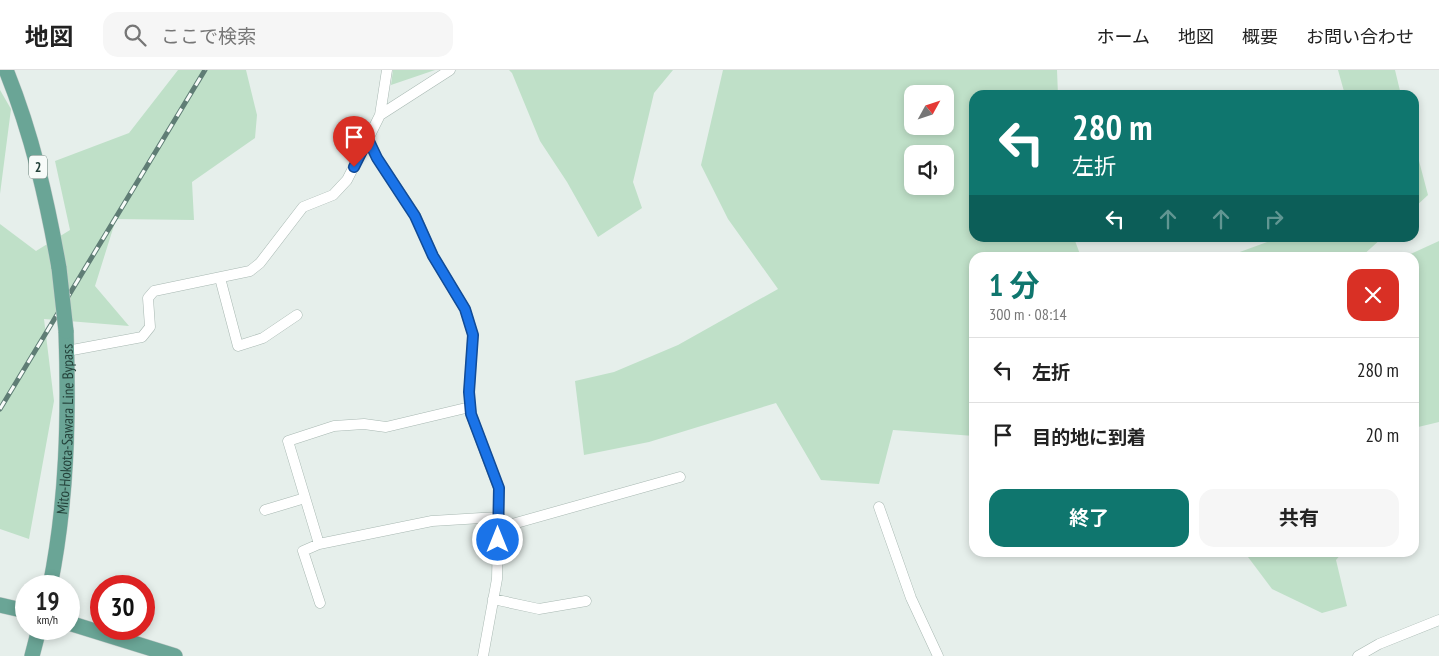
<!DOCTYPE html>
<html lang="ja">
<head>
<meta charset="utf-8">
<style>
	:root { --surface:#fff; --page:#f6f6f6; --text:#222; --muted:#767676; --line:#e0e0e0; --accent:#0f766e }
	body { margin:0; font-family:"PT Sans Narrow","Noto Sans JP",sans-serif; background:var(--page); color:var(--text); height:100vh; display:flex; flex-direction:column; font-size:19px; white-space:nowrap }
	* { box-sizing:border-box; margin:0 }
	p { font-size:16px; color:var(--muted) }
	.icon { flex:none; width:28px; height:28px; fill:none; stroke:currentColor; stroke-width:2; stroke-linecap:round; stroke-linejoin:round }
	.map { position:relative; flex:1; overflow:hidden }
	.details { position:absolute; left:969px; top:182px; width:450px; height:305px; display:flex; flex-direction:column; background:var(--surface); border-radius:15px; box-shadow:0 2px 8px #0003 }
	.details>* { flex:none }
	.hud { position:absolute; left:969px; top:20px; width:450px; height:152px; border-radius:15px; box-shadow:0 2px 8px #0003; background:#0f766e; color:#fff; overflow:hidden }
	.needle { width:32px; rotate:50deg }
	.buttons { position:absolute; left:904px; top:15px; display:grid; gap:10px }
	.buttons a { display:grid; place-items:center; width:50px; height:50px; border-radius:10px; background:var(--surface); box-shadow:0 2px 8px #0003; font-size:25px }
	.speed { position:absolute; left:15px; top:505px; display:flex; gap:10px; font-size:25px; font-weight:700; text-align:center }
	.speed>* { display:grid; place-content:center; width:65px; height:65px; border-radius:50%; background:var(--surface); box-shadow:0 2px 8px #0003; line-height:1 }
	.speed small { font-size:12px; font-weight:400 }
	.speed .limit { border:8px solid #d22; background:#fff; color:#111 }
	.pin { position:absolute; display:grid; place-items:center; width:42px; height:42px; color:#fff; margin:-51px -21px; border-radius:50% 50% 50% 0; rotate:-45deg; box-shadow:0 0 5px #0007 }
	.pin .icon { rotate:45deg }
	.me { position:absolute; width:55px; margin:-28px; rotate:0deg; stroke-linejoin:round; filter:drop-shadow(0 0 4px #0008) }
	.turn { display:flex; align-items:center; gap:18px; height:105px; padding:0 20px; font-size:22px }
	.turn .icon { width:65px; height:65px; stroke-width:2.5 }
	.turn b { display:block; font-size:35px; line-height:42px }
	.lanes { display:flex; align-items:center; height:48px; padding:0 20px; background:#0003; justify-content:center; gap:25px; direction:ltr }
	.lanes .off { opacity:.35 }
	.round { display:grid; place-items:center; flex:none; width:52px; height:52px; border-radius:15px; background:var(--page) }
	.summary { display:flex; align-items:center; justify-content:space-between; height:85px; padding:0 20px }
	h1 { font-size:30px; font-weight:700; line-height:38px; color:var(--accent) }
	.button { display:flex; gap:10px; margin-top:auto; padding:10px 20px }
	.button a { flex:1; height:58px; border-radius:15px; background:var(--accent); color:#fff; font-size:20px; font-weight:700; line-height:58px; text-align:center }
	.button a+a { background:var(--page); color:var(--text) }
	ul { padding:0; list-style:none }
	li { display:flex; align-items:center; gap:15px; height:65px; padding:0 20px; border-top:1px solid var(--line) }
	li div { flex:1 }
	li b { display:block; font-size:19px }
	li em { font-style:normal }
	header { display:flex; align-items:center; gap:30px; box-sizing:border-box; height:70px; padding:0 25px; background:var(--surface); border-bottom:1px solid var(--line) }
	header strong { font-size:24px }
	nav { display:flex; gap:28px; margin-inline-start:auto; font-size:18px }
	.search { width:350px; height:45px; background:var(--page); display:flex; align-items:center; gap:12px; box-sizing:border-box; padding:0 18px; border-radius:15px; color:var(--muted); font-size:19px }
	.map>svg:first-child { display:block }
	.green { fill:#bfe0c8; fill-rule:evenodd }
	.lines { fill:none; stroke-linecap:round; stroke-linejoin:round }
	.minor-casing { stroke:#a8b8b2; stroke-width:11 }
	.primary-casing { stroke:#c2cac8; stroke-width:16 }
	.minor { stroke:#fff; stroke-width:10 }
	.primary { stroke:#6aa596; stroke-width:15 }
	.rail-casing { stroke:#5f7d75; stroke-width:5 }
	.rail { stroke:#f7fbf9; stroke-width:3; stroke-dasharray:9; stroke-linecap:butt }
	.primary-bridge-casing { stroke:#c2cac8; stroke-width:16; stroke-linecap:butt }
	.primary-bridge { stroke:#6aa596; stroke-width:15 }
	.route-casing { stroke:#114b97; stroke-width:12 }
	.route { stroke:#1a73e8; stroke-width:9 }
	.labels { text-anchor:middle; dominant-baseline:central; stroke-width:4; stroke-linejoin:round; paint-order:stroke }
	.shield { fill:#f7fbf9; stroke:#637a73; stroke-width:1 }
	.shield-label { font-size:14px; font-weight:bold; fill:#24423a }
	.street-label { font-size:15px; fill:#24423a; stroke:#f7fbf9 }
</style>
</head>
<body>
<header>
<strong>地図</strong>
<div class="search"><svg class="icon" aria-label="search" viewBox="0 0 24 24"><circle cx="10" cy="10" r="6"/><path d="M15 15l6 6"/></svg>ここで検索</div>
<nav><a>ホーム</a><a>地図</a><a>概要</a><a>お問い合わせ</a></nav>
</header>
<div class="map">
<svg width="1439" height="586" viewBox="0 0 1439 586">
	<rect width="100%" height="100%" fill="#e6efeb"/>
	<!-- green -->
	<path class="green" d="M178 0H246L257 45 255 68 192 112 194 150 116 149 95 216 129 256 44 249 54 331 29 469 0 459V154L36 181 70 160 55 91 129 63Z
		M393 0H435L391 15Z
		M509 0H673L654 23 633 112 642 138 598 167 567 112 540 71 512 3Z
		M723 0H1057L1058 25H974V168H1074L1081 187 974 188V366L893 360 879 414 821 410 776 333 649 372 584 385 575 311 614 302 678 275 778 219 728 149 701 95ZM912 24H945V56H912ZM912 84H945V116H912Z
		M1338 0H1395L1401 25H1345Z
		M0 20 11 39 0 124Z
		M1414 72 1428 125 1414 138Z
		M1278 168H1382L1361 187H1226Z
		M1439 171V352L1414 358V188L1404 187Z
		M1245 483H1342L1336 490 1347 536 1322 543 1272 519Z"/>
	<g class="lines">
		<!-- minor casing -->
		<g class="minor-casing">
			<path id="minor" d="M450 0 380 45 368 69 377 88 415 145 433 186 465 239 473 265 469 322 471 344 499 419 497 509 483 586
				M380 45 387 0
				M220 208 238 276 263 268 297 245
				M67 281 142 267 150 257 148 228 154 221 250 201 260 193 303 137 333 125 347 110 368 69
				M470 337 386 357 364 354 334 356 288 371 319 474 432 451 498 447
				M879 437 911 528 938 586
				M265 440 305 428
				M498 458 680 407
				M319 474 303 481 320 533
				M493 529 539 539 586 531
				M1358 586 1379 574 1439 550"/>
		</g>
		<!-- primary casing -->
		<g class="primary-casing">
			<g id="primary">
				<path d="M6 0C32 64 47 130 59 198"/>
				<path id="s1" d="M50 516C67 432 69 347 66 261"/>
				<path d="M0 535 26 541"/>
				<path d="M69 553 175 586"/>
				<path d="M32 586 39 559"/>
			</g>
		</g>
		<!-- minor -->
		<use href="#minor" class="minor"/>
		<!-- primary -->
		<use href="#primary" class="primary"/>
		<!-- rail casing -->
		<g class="rail-casing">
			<path id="rail" d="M0 339 205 0"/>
		</g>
		<!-- rail -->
		<use href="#rail" class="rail"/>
		<!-- primary-bridge casing -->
		<g class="primary-bridge-casing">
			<path id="primary-bridge" d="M59 198 66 261"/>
		</g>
		<!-- primary-bridge -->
		<use href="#primary-bridge" class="primary-bridge"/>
	</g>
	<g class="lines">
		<!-- route casing -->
		<g class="route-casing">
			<path id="route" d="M354 97 368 69 377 88 415 146 433 186 465 239 473 265 469 322 471 344 499 418 498 470"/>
		</g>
		<!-- route -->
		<use href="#route" class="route"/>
	</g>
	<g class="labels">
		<!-- shield labels -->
		<rect class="shield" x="29" y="85.5" width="18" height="23" rx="4"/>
		<g class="shield-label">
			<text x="38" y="97">2</text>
		</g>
		<!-- street labels -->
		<g class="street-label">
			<text stroke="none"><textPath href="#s1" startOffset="158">Mito-Hokota-Sawara Line Bypass</textPath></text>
		</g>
	</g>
</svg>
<div class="buttons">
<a><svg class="needle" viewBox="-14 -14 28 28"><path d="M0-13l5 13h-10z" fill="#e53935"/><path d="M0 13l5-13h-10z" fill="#767676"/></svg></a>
<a><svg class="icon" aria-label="sound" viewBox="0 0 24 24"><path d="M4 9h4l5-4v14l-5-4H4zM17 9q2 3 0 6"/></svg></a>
</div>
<div class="speed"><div>19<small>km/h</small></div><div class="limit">30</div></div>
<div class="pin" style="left:354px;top:97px;background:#d93025"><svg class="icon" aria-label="arrive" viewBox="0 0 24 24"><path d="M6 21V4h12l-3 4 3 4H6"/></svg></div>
<svg class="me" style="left:498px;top:470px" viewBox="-20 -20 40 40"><circle r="17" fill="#1a73e8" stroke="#fff" stroke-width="3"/><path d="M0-11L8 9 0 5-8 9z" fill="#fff"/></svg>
<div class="hud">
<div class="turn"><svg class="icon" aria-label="left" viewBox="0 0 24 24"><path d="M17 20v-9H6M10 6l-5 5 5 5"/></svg><div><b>280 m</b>左折</div></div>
<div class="lanes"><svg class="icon" aria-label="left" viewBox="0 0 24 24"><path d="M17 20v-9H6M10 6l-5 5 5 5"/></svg><svg class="icon off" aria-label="ahead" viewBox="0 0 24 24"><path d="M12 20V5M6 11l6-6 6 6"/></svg><svg class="icon off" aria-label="ahead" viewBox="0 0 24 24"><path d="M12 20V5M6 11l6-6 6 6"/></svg><svg class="icon off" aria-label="right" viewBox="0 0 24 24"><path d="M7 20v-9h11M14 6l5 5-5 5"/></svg></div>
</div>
<section class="details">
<div class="summary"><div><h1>1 分</h1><p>300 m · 08:14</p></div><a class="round" style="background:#d93025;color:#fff"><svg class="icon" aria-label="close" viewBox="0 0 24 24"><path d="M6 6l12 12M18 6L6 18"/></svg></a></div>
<ul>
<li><svg class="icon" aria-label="left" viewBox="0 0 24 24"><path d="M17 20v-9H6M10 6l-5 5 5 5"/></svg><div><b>左折</b></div><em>280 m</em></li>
<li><svg class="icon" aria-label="arrive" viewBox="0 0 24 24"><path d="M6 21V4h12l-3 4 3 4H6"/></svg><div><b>目的地に到着</b></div><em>20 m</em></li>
</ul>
<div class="button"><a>終了</a><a>共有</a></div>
</section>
</div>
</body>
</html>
